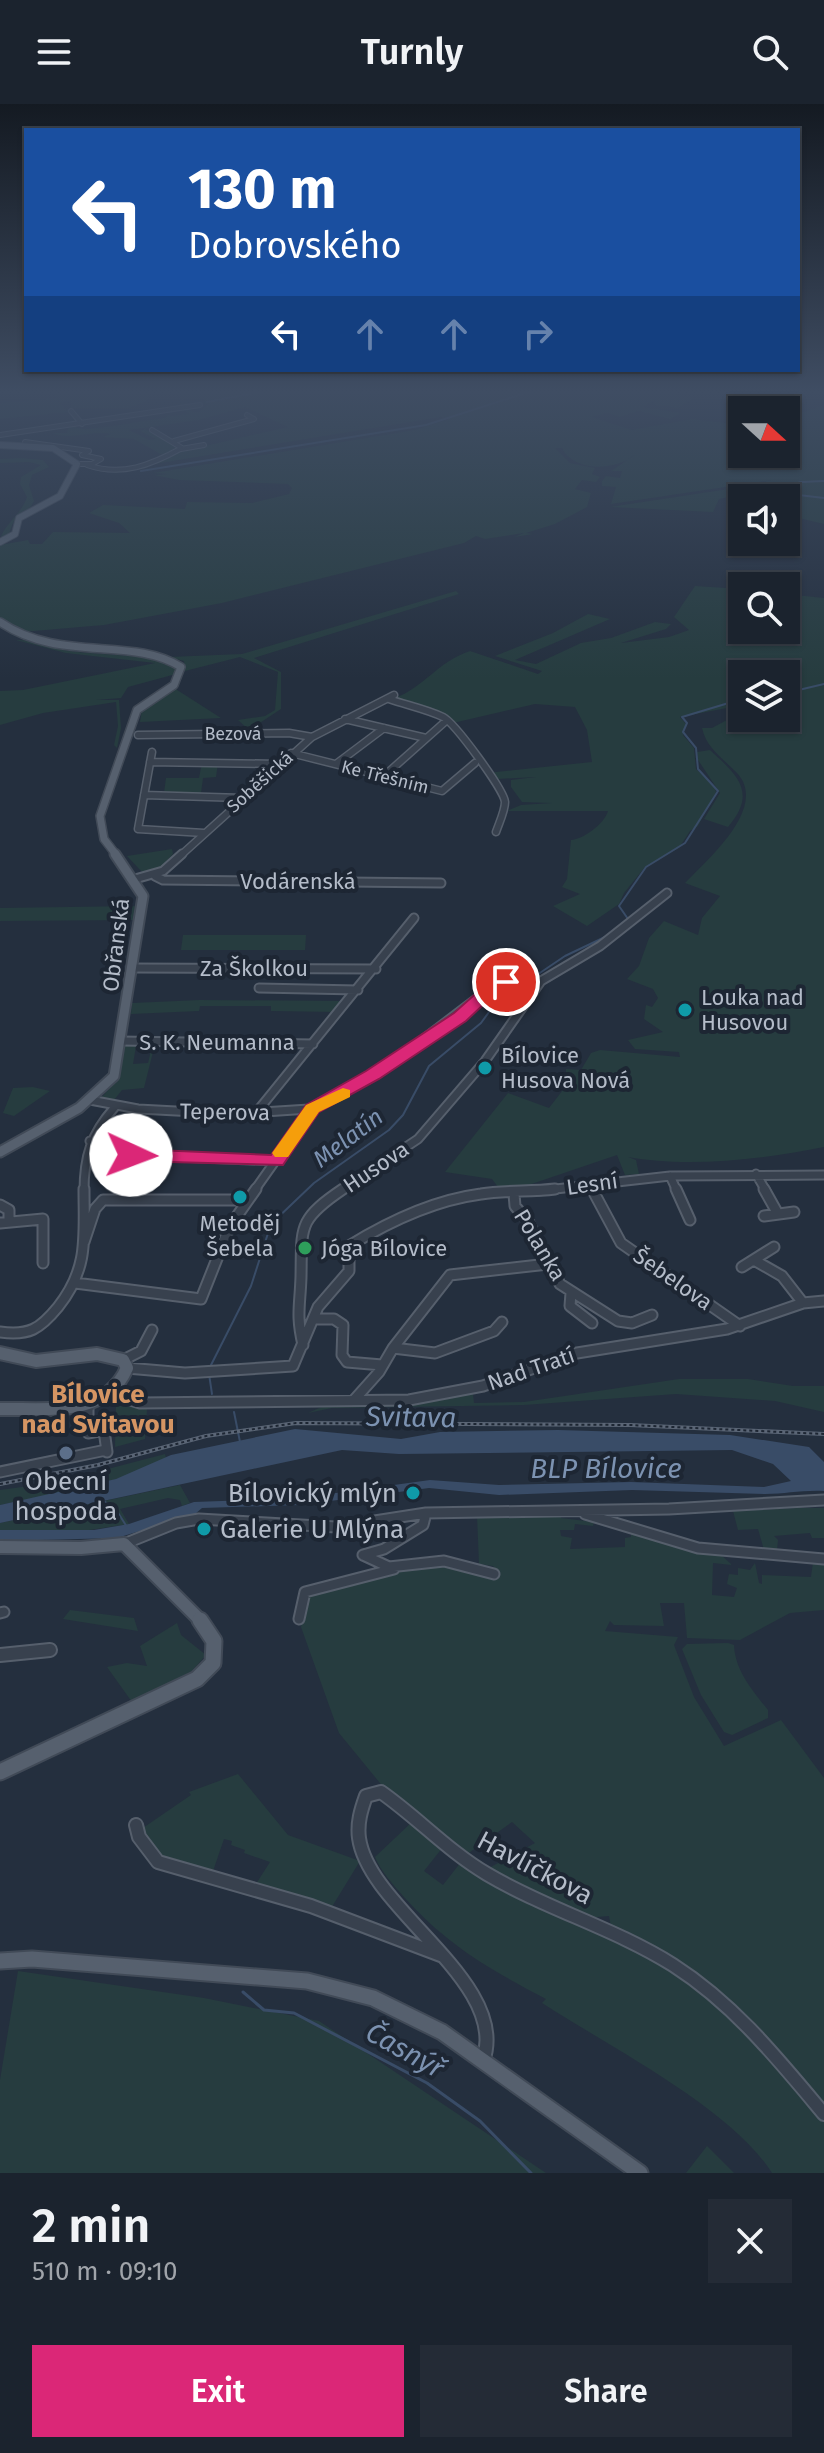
<!DOCTYPE html>
<html lang="en">
<head>
<meta charset="utf-8">
<style>
	:root { --surface:#1b232e; --page:#242b36; --text:#f1f3f6; --muted:#a0a4aa; --line:#39404a; --accent:#db2777 }
	body { margin:0; font-family:"Fira Sans",sans-serif; background:var(--page); color:var(--text); height:100vh; display:flex; flex-direction:column; font-size:30px; white-space:nowrap }
	* { box-sizing:border-box; margin:0 }
	p { font-size:26px; color:var(--muted) }
	.icon { flex:none; width:44px; height:44px; fill:none; stroke:currentColor; stroke-width:2; stroke-linecap:round; stroke-linejoin:round }
	.map { position:relative; height:2069px; overflow:hidden }
	.drawer { display:flex; flex-direction:column; background:var(--surface); flex:1 }
	.drawer>* { flex:none }
	.hud { position:absolute; left:24px; top:24px; width:776px; height:244px; border-radius:0px; box-shadow:0 2px 6px #0004,0 0 0 2px var(--line); background:#1a4fa0; color:#fff; overflow:hidden }
	.needle { width:52px; rotate:111deg }
	.controls { position:absolute; left:728px; top:292px; display:grid; gap:16px }
	.controls a { display:grid; place-items:center; width:72px; height:72px; border-radius:0px; background:var(--surface); box-shadow:0 2px 6px #0004,0 0 0 2px var(--line); font-size:40px }
	.pin { position:absolute; display:grid; place-items:center; width:68px; height:68px; color:#fff; margin:-34px; border:4px solid #fff; border-radius:50%; box-shadow:0 2px 8px #0007 }
	.me { position:absolute; width:88px; margin:-44px; rotate:92deg; stroke-linejoin:round; filter:drop-shadow(0 0 6px #0008) }
	.turn { display:flex; align-items:center; gap:28px; height:168px; padding:0 32px; font-size:36px }
	.turn .icon { width:104px; height:104px; stroke-width:2.5 }
	.turn b { display:block; font-size:56px; line-height:68px }
	.lanes { display:flex; align-items:center; height:76px; padding:0 32px; background:#0003; justify-content:center; gap:40px; direction:ltr }
	.lanes .off { opacity:.35 }
	.round { display:grid; place-items:center; flex:none; width:84px; height:84px; border-radius:0px; background:var(--page) }
	.headline { display:flex; align-items:center; justify-content:space-between; height:136px; padding:0 32px }
	h1 { font-size:48px; font-weight:600; line-height:60px }
	.button { display:flex; gap:16px; margin-top:auto; padding:16px 32px }
	.button a { flex:1; height:92px; border-radius:0px; background:var(--accent); color:#fff; font-size:32px; font-weight:600; line-height:92px; text-align:center }
	.button a+a { background:var(--page); color:var(--text) }
	header { display:flex; justify-content:space-between; align-items:center; height:104px; padding:0 32px; background:var(--surface); font-size:36px; font-weight:600 }
	.map>svg:first-child { display:block }
	.green { fill:#263c3f; fill-rule:evenodd }
	.water { fill:#394c67 }
	.lines { fill:none; stroke-linecap:round; stroke-linejoin:round }
	.stream-far1 { stroke:#394c67; stroke-width:2 }
	.stream { stroke:#394c67; stroke-width:3 }
	.minor-far4-casing { stroke:#565f6c; stroke-width:6 }
	.minor-far3-casing { stroke:#565f6c; stroke-width:9 }
	.minor-far2-casing { stroke:#565f6c; stroke-width:11 }
	.minor-far1-casing { stroke:#565f6c; stroke-width:13 }
	.minor-casing { stroke:#565f6c; stroke-width:16 }
	.major-far4-casing { stroke:#414a57; stroke-width:8 }
	.major-far3-casing { stroke:#414a57; stroke-width:10 }
	.major-far2-casing { stroke:#414a57; stroke-width:13 }
	.major-far1-casing { stroke:#414a57; stroke-width:16 }
	.major-casing { stroke:#414a57; stroke-width:19 }
	.minor-far4 { stroke:#38414e; stroke-width:4 }
	.minor-far3 { stroke:#38414e; stroke-width:6 }
	.minor-far2 { stroke:#38414e; stroke-width:7 }
	.minor-far1 { stroke:#38414e; stroke-width:9 }
	.minor { stroke:#38414e; stroke-width:12 }
	.major-far4 { stroke:#56606e; stroke-width:6 }
	.major-far3 { stroke:#56606e; stroke-width:7 }
	.major-far2 { stroke:#56606e; stroke-width:9 }
	.major-far1 { stroke:#56606e; stroke-width:12 }
	.major { stroke:#56606e; stroke-width:15 }
	.rail-casing { stroke:#5a6575; stroke-width:4 }
	.rail { stroke:#1d2633; stroke-width:2; stroke-dasharray:3; stroke-linecap:butt }
	.route { fill:#db2777; stroke:#8e194d; stroke-width:2 }
	.slow { fill:#f59e0b }
	.culture-dot { fill:#0f9aa8; stroke:#1d2633; stroke-width:3 }
	.leisure-dot { fill:#2e9e5b; stroke:#1d2633; stroke-width:3 }
	.service-dot { fill:#5c6f8a; stroke:#1d2633; stroke-width:3 }
	.labels { text-anchor:middle; dominant-baseline:central; stroke-width:8; stroke-linejoin:round; paint-order:stroke }
	.far-street-label { font-size:18px; fill:#b4bcc9; stroke:#1d2633 }
	.street-label { font-size:22px; fill:#b4bcc9; stroke:#1d2633 }
	.poi-label { font-size:22px; fill:#b4bcc9; stroke:#1d2633; text-anchor:start }
	.water-label { font-size:24px; font-style:italic; fill:#7c92b1; stroke:#1d2633 }
	.quarter-label { font-size:26px; font-weight:bold; fill:#d59563; stroke:#1d2633 }
	.near-poi-label { font-size:26px; fill:#b4bcc9; stroke:#1d2633 }
	.near-street-label { font-size:26px; fill:#b4bcc9; stroke:#1d2633 }
	.near-water-label { font-size:28px; font-style:italic; fill:#7c92b1; stroke:#1d2633 }
</style>
</head>
<body>
<header><svg class="icon" aria-label="menu" viewBox="0 0 24 24"><path d="M4 6h16M4 12h16M4 18h16"/></svg>Turnly<svg class="icon" aria-label="search" viewBox="0 0 24 24"><circle cx="10" cy="10" r="6"/><path d="M15 15l6 6"/></svg></header>
<div class="map">
<svg width="824" height="2069" viewBox="0 0 824 2069">
	<rect width="100%" height="100%" fill="#242f3e"/>
	<!-- green -->
	<path class="green" d="M66 286H688L672 289 695 294 678 304 655 301 654 297 643 303 681 309 670 315 638 307 620 313 607 309 592 313 632 326 692 315 742 321V350H786V314L824 301V420L786 411 801 409 786 406V394H731L750 389 719 395 713 408 610 403 742 383 772 376 611 400 616 383 602 382V377L606 372 620 374 622 367H611L636 350C618 366 575 370 562 344H555L570 359 595 364 592 370 600 373 596 378 582 376 575 385 591 389 587 403 555 420 526 429 533 430 514 433 524 429 485 435 476 432 464 439 222 499 104 521 22 528 0 514V441L28 436 30 440H42L53 428 130 429 119 419 89 409 103 401 185 405 187 398 252 399 289 390 292 384 288 380 179 376 154 371 168 370 153 369 415 326 450 315 441 313 154 360 179 348 288 323 245 303 199 316 129 326 149 336 156 335 140 327 145 325 178 343 162 351 134 335 103 333 111 330C91 326 71 337 53 329H67L69 323C77 322 80 326 88 325 113 323 138 317 165 314L168 311 165 309 171 312 189 310 185 306 192 305 189 307 199 308 209 299 203 300 206 297 198 293 182 296 176 288H152L147 297 129 304H71L70 296 60 299 68 308 0 315V299L58 294 57 291Z
		M21 354 43 356 49 363 32 371 29 381 34 397C30 407 21 408 15 416 8 425 13 432 0 436 3 421 22 410 27 393L20 380 21 373 41 361 29 358 0 359V355Z
		M695 482 742 485V526H786V490L824 494V1043C766 1055 687 1064 628 1053L636 1056 639 1070 625 1071 617 1051 511 1087 498 1083 492 1075 445 1068 508 989 549 1004 566 982V965L581 966 591 949 600 946 680 953 679 948 635 945 628 936 663 928 644 915 646 901 652 903 658 894 653 885 627 875 639 862 649 834 664 817 698 831 702 814 720 792 685 779C709 754 771 701 735 667 721 653 706 643 702 624H712L742 608 732 603 680 613 686 620 683 631 694 644 696 665 714 681 716 688 698 722 690 727 679 744 645 763 624 789 619 800 587 822 553 802 580 790 562 783 567 775 571 736C584 735 604 720 608 707H507L521 701 552 699 522 698 511 683V676L536 673 497 675 487 669 592 658 587 626 575 603 535 600 453 619 393 595C425 583 437 558 470 547L538 570 542 567 495 552 553 529 588 510 610 515 515 556 536 560 581 539 611 534 655 518 671 520 666 525 621 539 669 533 689 526 674 513ZM742 570H786V614H742Z
		M456 487 459 490 254 554 281 568V605L249 626 238 616 265 612 275 606 278 568 240 553 185 567 184 557 169 553 242 550Z
		M16 536C34 535 51 544 70 547 105 552 142 549 175 561L176 570 128 583 121 594 96 596H119L121 624 117 644 114 641 118 622 116 598 43 609 0 621V587L23 586 155 559 66 549Z
		M174 584 221 614 140 618 142 605Z
		M710 646C737 671 758 688 728 723L704 715 720 689 698 656 697 648Z
		M202 659H218L216 673 203 674 201 689H164L166 674H199Z
		M172 745 173 750 161 763 142 768 127 752Z
		M137 802 135 816 0 817V804Z
		M183 831H306L305 846H181Z
		M200 896 346 897 337 908 271 907V902H200L199 907 131 910 132 899Z
		M132 939H141L136 942 133 960 148 959 152 942 147 940H155L144 984 122 986 110 1001 101 994 118 975 125 942Z
		M33 983 50 987 14 1012 3 1009 13 984Z
		M679 1275H748L793 1282H824V1308L775 1297 676 1290 524 1301 332 1304 308 1309 326 1301 465 1290H473L474 1299 524 1298Z
		M116 1301 147 1305 145 1335 115 1343Z
		M165 1350 166 1354C116 1382 55 1389 0 1401V1386L58 1378Z
		M180 1381 190 1399 182 1402 180 1396 168 1394 120 1405 129 1420 76 1428 0 1426V1419Z
		M798 1404H824V1434H812L810 1429 774 1432 778 1436 777 1446H764L758 1425 738 1426 733 1407Z
		M477 1411H561V1414L594 1418 593 1422 575 1420 574 1426H560L561 1432 572 1434 570 1445 625 1443V1434L631 1433V1427L719 1449 732 1461 713 1459 712 1491 734 1493 737 1484 727 1480 729 1470 738 1471V1464L750 1466 755 1459 759 1479 762 1480V1471L811 1473 813 1458H824V1506L790 1509 740 1536 687 1534 684 1499H660L664 1522 614 1521 610 1517 605 1527 678 1533 674 1541 694 1593 724 1642 781 1616 824 1674V2003L739 1911 612 1827 609 1812 585 1814 487 1765 535 1739 512 1718 466 1751 459 1748 416 1707 384 1684 339 1629 301 1523 304 1496 318 1487 438 1459 496 1472 498 1468 493 1462 479 1460Z
		M70 1506 134 1514 138 1527 63 1515Z
		M177 1519 181 1531 206 1551 192 1567 132 1598 107 1563 127 1559 147 1562 140 1542Z
		M728 1539 734 1541C735 1567 753 1587 768 1606V1614L732 1631 724 1628 701 1591 682 1545 687 1540Z
		M238 1670 288 1731 360 1757 330 1806 254 1783 270 1758 244 1749 245 1746 231 1741 232 1737 224 1735 213 1767 158 1756 140 1726 191 1691 189 1688Z
		M413 1717 443 1743 424 1767 443 1781 461 1758 695 1878 719 1899 824 2014V2069H772C731 2004 608 1942 542 1899L546 1895C489 1865 447 1841 404 1793 393 1780 381 1768 375 1753Z
		M18 1867 204 1894 319 1917 546 2069H0V1976Z
		M707 2042 734 2069H686Z"/>
	<!-- water -->
	<path class="water" d="M295 1325 401 1335 440 1328 558 1326 730 1331 809 1343 824 1358V1387C801 1386 786 1390 765 1390L632 1386 499 1391 429 1384 300 1401 202 1404 195 1410 117 1434 0 1437V1426H94L129 1420 194 1398 300 1394 430 1376 499 1381 631 1378 764 1383 791 1377 773 1360 732 1346 399 1350 342 1346 0 1419V1401L116 1375 171 1351Z"/>
	<g class="lines">
		<!-- stream-far1 -->
		<path class="stream-far1" d="M207 298 269 286
			M141 367 426 321 535 286
			M824 377 801 378 773 388 824 394
			M786 589 824 580
			M628 815 619 802 646 763 685 739 718 687 698 665 696 644 683 628 687 619 682 613 742 595
			M525 879 565 852 605 833
			M210 1263 251 1182 271 1120 314 1079 389 1026 403 1011 429 962 481 919 500 893 515 884
			M209 1270 212 1290
			M234 1308 240 1338
			M102 1396 115 1404 127 1423"/>
		<!-- stream -->
		<path class="stream" d="M243 1888 264 1906 294 1909 427 1979 480 2017 531 2069"/>
		<!-- minor-far4 casing -->
		<g class="minor-far4-casing">
			<path id="minor-far4" d="M71 307 82 320
				M0 331 200 301
				M174 337 254 315 247 311
				M25 338 89 347 82 351 101 355 92 360H77
				M181 345 204 341
				M87 361C122 373 151 361 182 344L152 326"/>
		</g>
		<!-- minor-far3 casing -->
		<g class="minor-far3-casing">
			<path id="minor-far3" d="M389 595C406 601 426 605 443 613 455 619 504 686 505 698 505 707 499 719 496 728
				M345 615 426 634
				M138 631 289 629 312 633
				M152 648 138 725 204 729
				M291 649 442 687 475 659
				M150 658 279 660
				M336 660 384 624
				M384 672 447 616
				M144 691 242 694
				M180 752 312 633 394 591"/>
		</g>
		<!-- minor-far2 casing -->
		<g class="minor-far2-casing">
			<path id="minor-far2" d="M155 772 163 776 441 779
				M135 775 163 767 182 750
				M132 864 376 865
				M259 884 358 886
				M120 937 313 940
				M90 996 138 1005 233 1010 309 1005 379 969 497 879 535 884
				M255 1010 414 814
				M90 1037 131 1051 276 1057
				M756 1070 766 1087
				M670 1072 677 1087
				M590 1081 593 1087
				M84 1087C84 1053 91 1030 114 1004
				M254 1087 312 1005
				M340 1087 418 1035 485 957 541 877 600 842 667 789
				M538 1087 670 1072 824 1071"/>
		</g>
		<!-- minor-far1 casing -->
		<g class="minor-far1-casing">
			<path id="minor-far1" d="M592 1085 621 1139 740 1222
				M676 1085 690 1116
				M764 1085 778 1110
				M514 1090 515 1102 529 1119 560 1180 618 1217 632 1219 652 1211
				M0 1101 9 1106V1118
				M764 1112 794 1108
				M0 1119 43 1115V1159
				M84 1138 95 1105 103 1096H247
				M754 1156 782 1172 803 1199
				M742 1163 774 1143
				M75 1179 201 1195 230 1122 256 1085
				M571 1189 570 1202 592 1219
				M314 1215H334L343 1221 342 1251 347 1258 382 1261
				M0 1228C29 1232 40 1225 58 1203 89 1164 84 1133 84 1085
				M303 1241C296 1210 300 1203 301 1173 302 1123 297 1116 343 1085
				M393 1244 450 1171 548 1160
				M123 1256 141 1247 152 1226
				M127 1264 185 1269 293 1262 318 1203 349 1167V1142C388 1118 435 1096 481 1090 505 1086 530 1088 555 1085
				M112 1290 140 1299 409 1296 483 1282 577 1249 727 1225 803 1199 824 1197
				M354 1296 379 1268 393 1244 435 1249 494 1227 502 1218
				M88 1300V1329L104 1326 107 1348
				M0 1368 106 1346
				M585 1410 698 1444 824 1455
				M124 1440 176 1419 199 1415 336 1423 426 1409 669 1405 824 1396
				M363 1451 389 1463 444 1457 494 1470
				M363 1451 384 1445 423 1421 426 1409
				M0 1509 4 1508
				M299 1515 305 1488 394 1465"/>
		</g>
		<!-- minor casing -->
		<g class="minor-casing">
			<path id="minor" d="M0 1551 50 1546
				M136 1721 139 1733 158 1758 311 1802 443 1852
				M483 1957C511 1878 369 1806 359 1734 357 1719 361 1706 366 1692L381 1688C418 1714 448 1747 487 1770 546 1805 614 1824 673 1861 734 1900 778 1955 824 2010"/>
		</g>
		<!-- major-far4 casing -->
		<g class="major-far4-casing">
			<path id="major-far4" d="M0 341 53 344 77 360 60 392 19 414 15 430 0 438"/>
		</g>
		<!-- major-far3 casing -->
		<g class="major-far3-casing">
			<path id="major-far3" d="M0 518C60 559 132 532 181 563L174 581 137 606 100 712 104 735 117 752"/>
		</g>
		<!-- major-far2 casing -->
		<g class="major-far2-casing">
			<path id="major-far2" d="M0 1048 79 1004 114 972 143 792 115 750"/>
		</g>
		<!-- major-far1 casing -->
		<g class="major-far1-casing">
			<path id="major-far1" d="M0 1249 36 1257 97 1250 123 1256 127 1264C105 1314 46 1304 0 1305
				M0 1443 81 1444 124 1440 202 1518"/>
		</g>
		<!-- major casing -->
		<g class="major-casing">
			<path id="major" d="M0 1668 197 1575 213 1559 214 1537 200 1516
				M0 1857 32 1855 307 1877 373 1894 442 1928 640 2069"/>
		</g>
		<!-- minor-far4 -->
		<use href="#minor-far4" class="minor-far4"/>
		<!-- minor-far3 -->
		<use href="#minor-far3" class="minor-far3"/>
		<!-- minor-far2 -->
		<use href="#minor-far2" class="minor-far2"/>
		<!-- minor-far1 -->
		<use href="#minor-far1" class="minor-far1"/>
		<!-- minor -->
		<use href="#minor" class="minor"/>
		<!-- major-far4 -->
		<use href="#major-far4" class="major-far4"/>
		<!-- major-far3 -->
		<use href="#major-far3" class="major-far3"/>
		<!-- major-far2 -->
		<use href="#major-far2" class="major-far2"/>
		<!-- major-far1 -->
		<use href="#major-far1" class="major-far1"/>
		<!-- major -->
		<use href="#major" class="major"/>
		<!-- rail casing -->
		<g class="rail-casing">
			<path id="rail" d="M0 1380 98 1361 206 1332 296 1319 630 1321 824 1330"/>
		</g>
		<!-- rail -->
		<use href="#rail" class="rail"/>
	</g>
	<!-- sky -->
	<linearGradient id="sky" x2="0" y2="1"><stop stop-color="#141a22"/><stop offset="0.5" stop-color="#3f4d63"/><stop offset="1" stop-color="#3f4d63" stop-opacity="0"/></linearGradient>
	<rect width="824" height="575" fill="url(#sky)"/>
	<!-- route -->
	<path class="route" d="M506 873 515 878 512 881 502 883 466 917 379 975 319 1008 283 1061 131 1057 121 1051 131 1045 271 1051 306 1001 366 967 454 909 491 876Z"/>
	<!-- slow -->
	<path class="slow" d="M343 984 350 986V993L319 1008 288 1053H275L272 1049 306 1001Z"/>
	<!-- markers -->
	<g class="culture-dot">
		<circle cx="685" cy="906" r="8"/>
		<circle cx="485" cy="964" r="8"/>
		<circle cx="240" cy="1093" r="8"/>
		<circle cx="413" cy="1389" r="8"/>
		<circle cx="204" cy="1425" r="8"/>
	</g>
	<circle class="leisure-dot" cx="305" cy="1144" r="8"/>
	<circle class="service-dot" cx="66" cy="1349" r="8"/>
	<g class="labels">
		<!-- far-street labels -->
		<g class="far-street-label">
			<text x="233" y="630">Bezová</text>
			<text transform="translate(385 673) rotate(14)">Ke Třešním</text>
			<text transform="translate(260 678) rotate(-42)">Soběšická</text>
		</g>
		<!-- street labels -->
		<g class="street-label">
			<text x="298" y="777">Vodárenská</text>
			<text transform="translate(116 841) rotate(-83)">Obřanská</text>
			<text x="254" y="864">Za Školkou</text>
			<text x="217" y="938">S. K. Neumanna</text>
			<text transform="translate(225 1008) rotate(1)">Teperova</text>
			<text transform="translate(376 1063) rotate(-34)">Husova</text>
			<text transform="translate(592 1080) rotate(-8)">Lesní</text>
			<text transform="translate(540 1141) rotate(59)">Polanka</text>
			<text transform="translate(673 1175) rotate(35)">Šebelova</text>
			<text transform="translate(531 1265) rotate(-19)">Nad Tratí</text>
		</g>
		<!-- poi labels -->
		<g class="poi-label">
			<text x="701" y="893">Louka nad<tspan x="701" dy="25">Husovou</tspan></text>
			<text x="501" y="951">Bílovice<tspan x="501" dy="25">Husova Nová</tspan></text>
			<text x="240" y="1119" text-anchor="middle">Metoděj<tspan x="240" dy="25">Šebela</tspan></text>
			<text x="321" y="1144">Jóga Bílovice</text>
		</g>
		<!-- water labels -->
		<g class="water-label">
			<text transform="translate(348 1034) rotate(-37)">Melatín</text>
		</g>
		<!-- quarter labels -->
		<g class="quarter-label">
			<text x="98" y="1290">Bílovice<tspan x="98" dy="30">nad Svitavou</tspan></text>
		</g>
		<!-- near-poi labels -->
		<g class="near-poi-label">
			<text x="66" y="1377">Obecní<tspan x="66" dy="30">hospoda</tspan></text>
			<text x="397" y="1389" text-anchor="end">Bílovický mlýn</text>
			<text x="220" y="1425" text-anchor="start">Galerie U Mlýna</text>
		</g>
		<!-- near-street labels -->
		<g class="near-street-label">
			<text transform="translate(535 1764) rotate(28)">Havlíčkova</text>
		</g>
		<!-- near-water labels -->
		<g class="near-water-label">
			<text transform="translate(411 1313) rotate(1)">Svitava</text>
			<text x="606" y="1364">BLP Bílovice</text>
			<text transform="translate(405 1946) rotate(29)">Časnýř</text>
		</g>
	</g>
</svg>
<div class="controls">
<a><svg class="needle" viewBox="-14 -14 28 28"><path d="M0-13l5 13h-10z" fill="#e53935"/><path d="M0 13l5-13h-10z" fill="#a0a4aa"/></svg></a>
<a><svg class="icon" aria-label="sound" viewBox="0 0 24 24"><path d="M4 9h4l5-4v14l-5-4H4zM17 9q2 3 0 6"/></svg></a>
<a><svg class="icon" aria-label="search" viewBox="0 0 24 24"><circle cx="10" cy="10" r="6"/><path d="M15 15l6 6"/></svg></a>
<a><svg class="icon" aria-label="layers" viewBox="0 0 24 24"><path d="M12 4l9 5-9 5-9-5zM3 14l9 5 9-5"/></svg></a>
</div>
<div class="pin" style="left:506px;top:878px;background:#d93025"><svg class="icon" aria-label="arrive" viewBox="0 0 24 24"><path d="M6 21V4h12l-3 4 3 4H6"/></svg></div>
<svg class="me" style="left:131px;top:1051px" viewBox="-20 -20 40 40"><circle r="19" fill="#fff"/><path d="M0-13L10 11 0 6-10 11z" fill="#db2777"/></svg>
<div class="hud">
<div class="turn"><svg class="icon" aria-label="left" viewBox="0 0 24 24"><path d="M17 20v-9H6M10 6l-5 5 5 5"/></svg><div><b>130 m</b>Dobrovského</div></div>
<div class="lanes"><svg class="icon" aria-label="left" viewBox="0 0 24 24"><path d="M17 20v-9H6M10 6l-5 5 5 5"/></svg><svg class="icon off" aria-label="ahead" viewBox="0 0 24 24"><path d="M12 20V5M6 11l6-6 6 6"/></svg><svg class="icon off" aria-label="ahead" viewBox="0 0 24 24"><path d="M12 20V5M6 11l6-6 6 6"/></svg><svg class="icon off" aria-label="right" viewBox="0 0 24 24"><path d="M7 20v-9h11M14 6l5 5-5 5"/></svg></div>
</div>
</div>
<section class="drawer">
<div class="headline"><div><h1>2 min</h1><p>510 m · 09:10</p></div><a class="round"><svg class="icon" aria-label="close" viewBox="0 0 24 24"><path d="M6 6l12 12M18 6L6 18"/></svg></a></div>
<div class="button"><a>Exit</a><a>Share</a></div>
</section>
</body>
</html>
